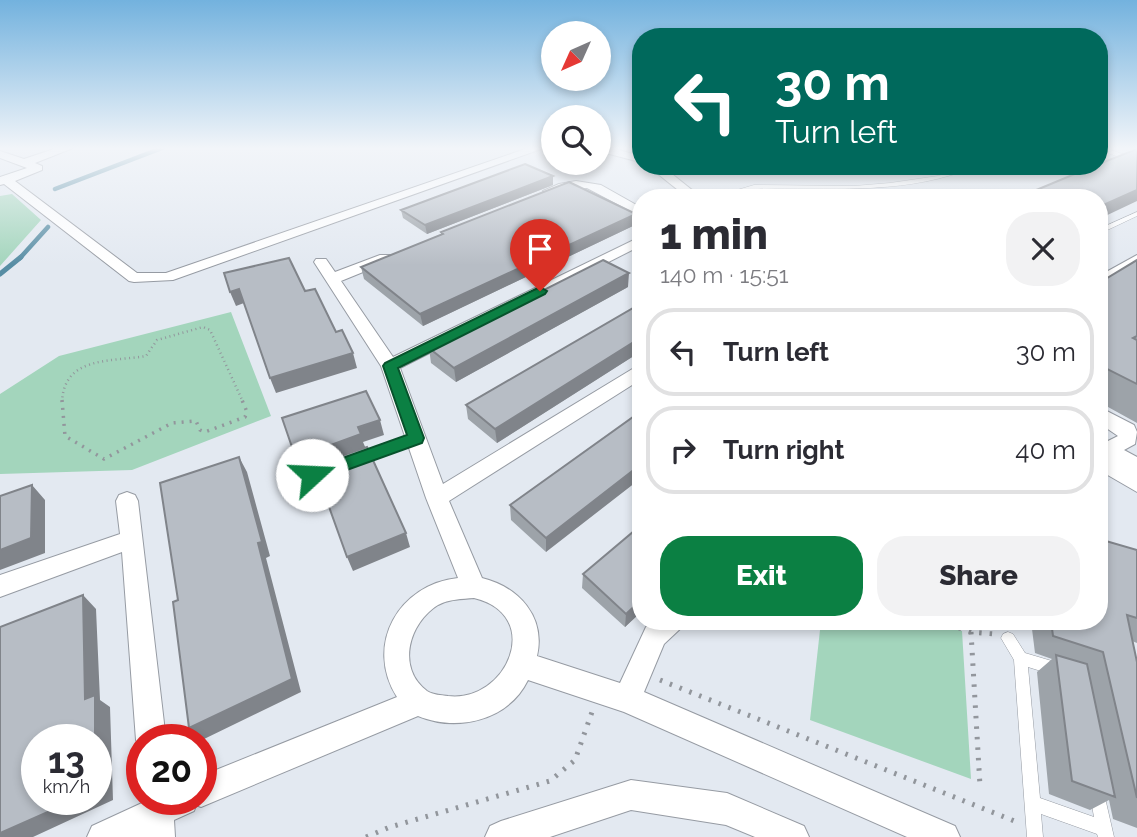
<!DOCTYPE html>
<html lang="en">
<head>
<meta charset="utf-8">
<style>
	:root { --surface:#fff; --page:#f2f2f3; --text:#2b2b33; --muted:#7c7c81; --line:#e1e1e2; --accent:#0b8043 }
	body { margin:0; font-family:Raleway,sans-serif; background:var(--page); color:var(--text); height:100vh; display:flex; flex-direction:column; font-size:26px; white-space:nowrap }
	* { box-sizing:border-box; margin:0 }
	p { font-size:23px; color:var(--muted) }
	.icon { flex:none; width:38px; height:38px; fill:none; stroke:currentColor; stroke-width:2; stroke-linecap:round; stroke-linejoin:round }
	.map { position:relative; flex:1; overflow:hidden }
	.drawer { position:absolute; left:632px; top:189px; width:476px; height:441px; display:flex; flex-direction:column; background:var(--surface); border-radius:28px; box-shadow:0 4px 10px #0003 }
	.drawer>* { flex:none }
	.banner { position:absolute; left:632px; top:28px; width:476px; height:147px; border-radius:28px; box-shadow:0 4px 10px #0003; background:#00695c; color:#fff; overflow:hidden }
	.needle { width:46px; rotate:225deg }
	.tools { position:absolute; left:541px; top:21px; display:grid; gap:14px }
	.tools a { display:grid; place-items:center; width:70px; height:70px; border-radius:50%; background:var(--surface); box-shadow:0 4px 10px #0003; font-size:35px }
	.speed { position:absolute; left:21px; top:724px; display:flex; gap:14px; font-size:35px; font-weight:700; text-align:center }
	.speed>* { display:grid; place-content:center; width:91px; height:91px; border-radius:50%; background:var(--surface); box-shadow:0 4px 10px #0003; line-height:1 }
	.speed small { font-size:18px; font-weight:400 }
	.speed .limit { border:10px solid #d22; background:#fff; color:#111 }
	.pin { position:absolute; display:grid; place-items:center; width:60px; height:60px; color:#fff; margin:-72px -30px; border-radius:50% 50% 50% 0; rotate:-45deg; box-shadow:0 0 7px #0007 }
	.pin .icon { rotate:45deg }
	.me { position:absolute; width:77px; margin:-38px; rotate:70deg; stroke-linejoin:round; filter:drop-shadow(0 0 5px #0008) }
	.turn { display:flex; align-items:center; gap:24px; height:147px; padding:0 28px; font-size:32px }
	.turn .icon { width:91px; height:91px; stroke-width:2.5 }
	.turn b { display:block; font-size:49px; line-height:60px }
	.round { display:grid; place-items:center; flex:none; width:74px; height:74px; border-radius:28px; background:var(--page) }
	.head { display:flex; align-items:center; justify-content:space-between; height:119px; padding:0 28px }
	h1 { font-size:42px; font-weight:800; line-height:52px }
	.primary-button { display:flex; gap:14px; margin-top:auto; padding:14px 28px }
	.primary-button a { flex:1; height:80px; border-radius:28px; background:var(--accent); color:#fff; font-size:28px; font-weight:800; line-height:80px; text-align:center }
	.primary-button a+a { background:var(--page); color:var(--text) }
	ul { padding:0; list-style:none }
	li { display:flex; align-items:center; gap:21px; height:88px; margin:0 14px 10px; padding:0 14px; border:4px solid var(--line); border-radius:28px }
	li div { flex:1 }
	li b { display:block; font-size:26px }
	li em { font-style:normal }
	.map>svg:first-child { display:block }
	.green { fill:#a3d5bc }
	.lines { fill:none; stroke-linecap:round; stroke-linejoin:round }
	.stream-far1 { stroke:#578da4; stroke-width:4.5 }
	.stream { stroke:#578da4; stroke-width:5 }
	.service-casing { stroke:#969ba3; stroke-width:1 }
	.minor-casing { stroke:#969ba3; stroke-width:2 }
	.path-far2 { stroke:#92969c; stroke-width:2.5; stroke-dasharray:1 3.5; stroke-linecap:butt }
	.path-far1 { stroke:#92969c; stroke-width:3.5; stroke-dasharray:2 6; stroke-linecap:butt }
	.path { stroke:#92969c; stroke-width:5; stroke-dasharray:2.5 8; stroke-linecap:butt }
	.service { fill:#fff; fill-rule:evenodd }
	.minor { fill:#fff; fill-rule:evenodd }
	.wall { fill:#9da3a9 }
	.shaded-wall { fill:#80848a }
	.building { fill:#b7bdc5; stroke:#80848a; stroke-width:2 }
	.route { fill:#0b8043; stroke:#07532c; stroke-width:2 }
</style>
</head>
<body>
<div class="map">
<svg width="1137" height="837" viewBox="0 0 1137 837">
	<rect width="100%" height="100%" fill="#e3e9f1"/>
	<!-- green -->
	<path class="green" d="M12 194 41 220 0 266V196Z
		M231 312 271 416 132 470 0 474V394L59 356Z
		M821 621H932L962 631 971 779 810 720Z"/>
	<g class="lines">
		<!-- stream-far1 -->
		<path class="stream-far1" d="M55 189 162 148
			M20 258 48 227"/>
		<!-- stream -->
		<path class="stream" d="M0 274 21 257"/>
		<!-- service casing -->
		<g class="service-casing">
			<path id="service" d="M1099 148H1105L1137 159V163L1099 150Z
				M1068 166H1077L1096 174 1091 175Z
				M962 168 964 169V171C896 195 829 187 758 189 742 189 727 198 710 198L754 185 854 186 890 183 938 176Z
				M1137 212V216L1099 234V229Z
				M416 434 421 438 420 441 359 463 355 462 354 459 355 456Z
				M329 466 333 467 334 470 333 473 286 489 282 488 281 485 282 482Z
				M1008 632 1013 634 1025 653 1062 664 1064 669 1062 674 1057 676 1028 667 1040 798 1094 817 1090 794 1093 789 1098 786 1103 789 1114 837H1098L1097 834 1041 814 1043 837H1027L1014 660 1001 638 1003 634Z"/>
		</g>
		<!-- minor casing -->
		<g class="minor-casing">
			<path id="minor" d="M57 148H73L35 163 42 166V170L15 181 137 273H166L528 148H544L173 280 134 282 129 281 4 184 0 185V177L27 168 0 158V151L24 159Z
				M598 148H612L640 156V162L598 151Z
				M648 166H662L702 198H688Z
				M576 181 601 185 640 207V216L587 188 566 190 549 195 543 191 559 184Z
				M640 237V246L400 368 443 484 634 368 640 366V380L449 501 482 578C519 587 546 617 537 656L620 683 646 627 653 621H684L680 629 664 644 644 692 955 826 960 837H907L624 712 528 680C508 721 457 732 418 716L201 807 196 805 194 811 174 820 175 837H87L92 826 142 803V800H201V776L397 697C364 645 399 584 458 578L426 498 381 366 314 262 316 259H326L335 272 380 255H390V261L341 281 393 357ZM474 598C545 615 507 703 448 696 441 695 433 695 427 691 396 668 409 623 438 605 449 599 462 599 474 598Z
				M1137 255V265L1099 288V276Z
				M1099 407 1134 425 1137 432 1135 444 1124 450 1137 457V492L1099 470V438L1108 441 1118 436 1099 423Z
				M127 492 135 495 138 501 166 740H142V751L136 740 122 552 0 597V575L120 534 116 501 119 495Z
				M631 780 727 793 804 826 809 837H755L726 825 631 810 550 837H485L490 826 501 821Z"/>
		</g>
		<!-- path-far2 -->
		<path class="path-far2" d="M62 402C64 356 110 362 146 356L157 340 203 327 210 330 243 402"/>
		<!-- path-far1 -->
		<path class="path-far1" d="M62 400 65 436 104 459 172 423 196 421 200 430 205 432 245 417 247 412 242 400"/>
		<!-- path -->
		<path class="path" d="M939 621 971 632 994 634
			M971 632 980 786
			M660 680 1017 822
			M366 837 390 827 550 781 575 760 592 712"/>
		<!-- service -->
		<use href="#service" class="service"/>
		<!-- minor -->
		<use href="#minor" class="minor"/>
	</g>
	<!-- wall -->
	<path class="wall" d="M553 185 427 234 403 218 401 210Z
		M636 214 635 225 423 326 364 279 361 267 441 235V232Z
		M1137 260V423L1099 402V283Z
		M628 287 456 382 431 363 429 348Z
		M640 352 497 443 468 419 466 405Z
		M592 446 546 552 511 520 510 505Z
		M640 526V613L625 627 582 588 583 574Z
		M1137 550V643L1132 641 1137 662V828L1113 819 1109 800 1090 810 1049 794 1037 672 1052 659 1035 653 1031 621H1099Z
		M959 621H978L973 626Z"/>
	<!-- shaded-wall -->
	<path class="shaded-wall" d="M553 176V185L427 234 425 225Z
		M1137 190V201L1099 219V207Z
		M636 214 635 225 423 326 420 314Z
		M629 273 628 287 456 382 454 368Z
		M239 289 244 303 236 306 230 292Z
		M640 338V352L497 443 495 429Z
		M353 353 357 368 276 393 270 378Z
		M380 420 384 435 363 442 366 449 315 467 312 460 299 464 293 450Z
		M239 457 247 472 270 556 266 558 301 692 202 740 189 728 258 543Z
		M640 465V479L546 552V538Z
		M32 485 45 500V553L0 570V550Z
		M406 533 410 547 353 571 347 557Z
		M83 595 96 609 100 700 110 707 113 800 33 837H0V833L75 800H96V740L85 699Z
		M640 601V613L625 627 626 614Z"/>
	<!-- building -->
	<path class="building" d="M1137 149V190L1099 207V198H1017L1094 166H1099V164Z
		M525 164 553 176 425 225 401 210Z
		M569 182 636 214 420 314 361 267 443 234 441 232Z
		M289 258 305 291 315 289 336 332 342 330 353 353 270 378 239 289 230 292 224 273Z
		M603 260 629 273 454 368 429 348Z
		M1137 260V336L1133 338 1137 340V384L1099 365V283Z
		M640 304V338L495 429 466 405Z
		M366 391 380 420 358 427 361 434 309 453 306 445 293 450 282 418Z
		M640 412V465L546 538 510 505Z
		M367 447 406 533 347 557 314 465Z
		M239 457 262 542 258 543 292 679 189 728 173 602 178 600 160 483Z
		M32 485 31 538 0 550V496Z
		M640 526V601L626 614 583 574Z
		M1099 539 1137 550V618L1127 615 1137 662V798L1103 652 1053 636 1051 621H1099Z
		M83 595 85 699 95 695V740H37V800H75L0 833V627Z
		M1056 655 1087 664 1115 797 1072 781Z"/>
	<!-- sky -->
	<linearGradient id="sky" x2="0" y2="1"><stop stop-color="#73b2de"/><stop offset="0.56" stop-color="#f2f5f9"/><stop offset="1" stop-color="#f2f5f9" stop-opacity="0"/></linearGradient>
	<rect width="1137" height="265" fill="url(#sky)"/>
	<!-- route -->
	<path class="route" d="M540 287 547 291 545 294 398 368 424 438 422 443 319 480H306L304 475 306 471 407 435 383 366 385 363Z"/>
</svg>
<div class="tools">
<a><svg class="needle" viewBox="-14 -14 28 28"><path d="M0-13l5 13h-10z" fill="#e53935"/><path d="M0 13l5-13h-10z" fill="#7c7c81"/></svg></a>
<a><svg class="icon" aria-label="search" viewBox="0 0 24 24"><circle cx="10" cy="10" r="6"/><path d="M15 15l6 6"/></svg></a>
</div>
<div class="speed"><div>13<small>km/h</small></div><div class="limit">20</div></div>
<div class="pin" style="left:540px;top:291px;background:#d93025"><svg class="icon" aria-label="arrive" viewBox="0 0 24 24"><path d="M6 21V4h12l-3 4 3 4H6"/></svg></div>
<svg class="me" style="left:312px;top:475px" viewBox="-20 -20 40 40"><circle r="19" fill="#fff"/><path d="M0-13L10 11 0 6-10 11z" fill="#0b8043"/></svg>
<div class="banner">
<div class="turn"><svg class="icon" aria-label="left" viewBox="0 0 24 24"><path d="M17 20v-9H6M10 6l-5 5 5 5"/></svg><div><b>30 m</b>Turn left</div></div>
</div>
<section class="drawer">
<div class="head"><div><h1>1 min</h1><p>140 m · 15:51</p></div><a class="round"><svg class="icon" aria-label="close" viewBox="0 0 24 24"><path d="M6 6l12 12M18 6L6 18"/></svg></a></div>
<ul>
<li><svg class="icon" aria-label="left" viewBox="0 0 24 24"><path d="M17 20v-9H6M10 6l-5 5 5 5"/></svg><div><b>Turn left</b></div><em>30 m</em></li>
<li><svg class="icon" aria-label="right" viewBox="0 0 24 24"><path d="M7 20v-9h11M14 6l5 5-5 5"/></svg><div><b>Turn right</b></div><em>40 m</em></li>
</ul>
<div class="primary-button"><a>Exit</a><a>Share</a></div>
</section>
</div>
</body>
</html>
